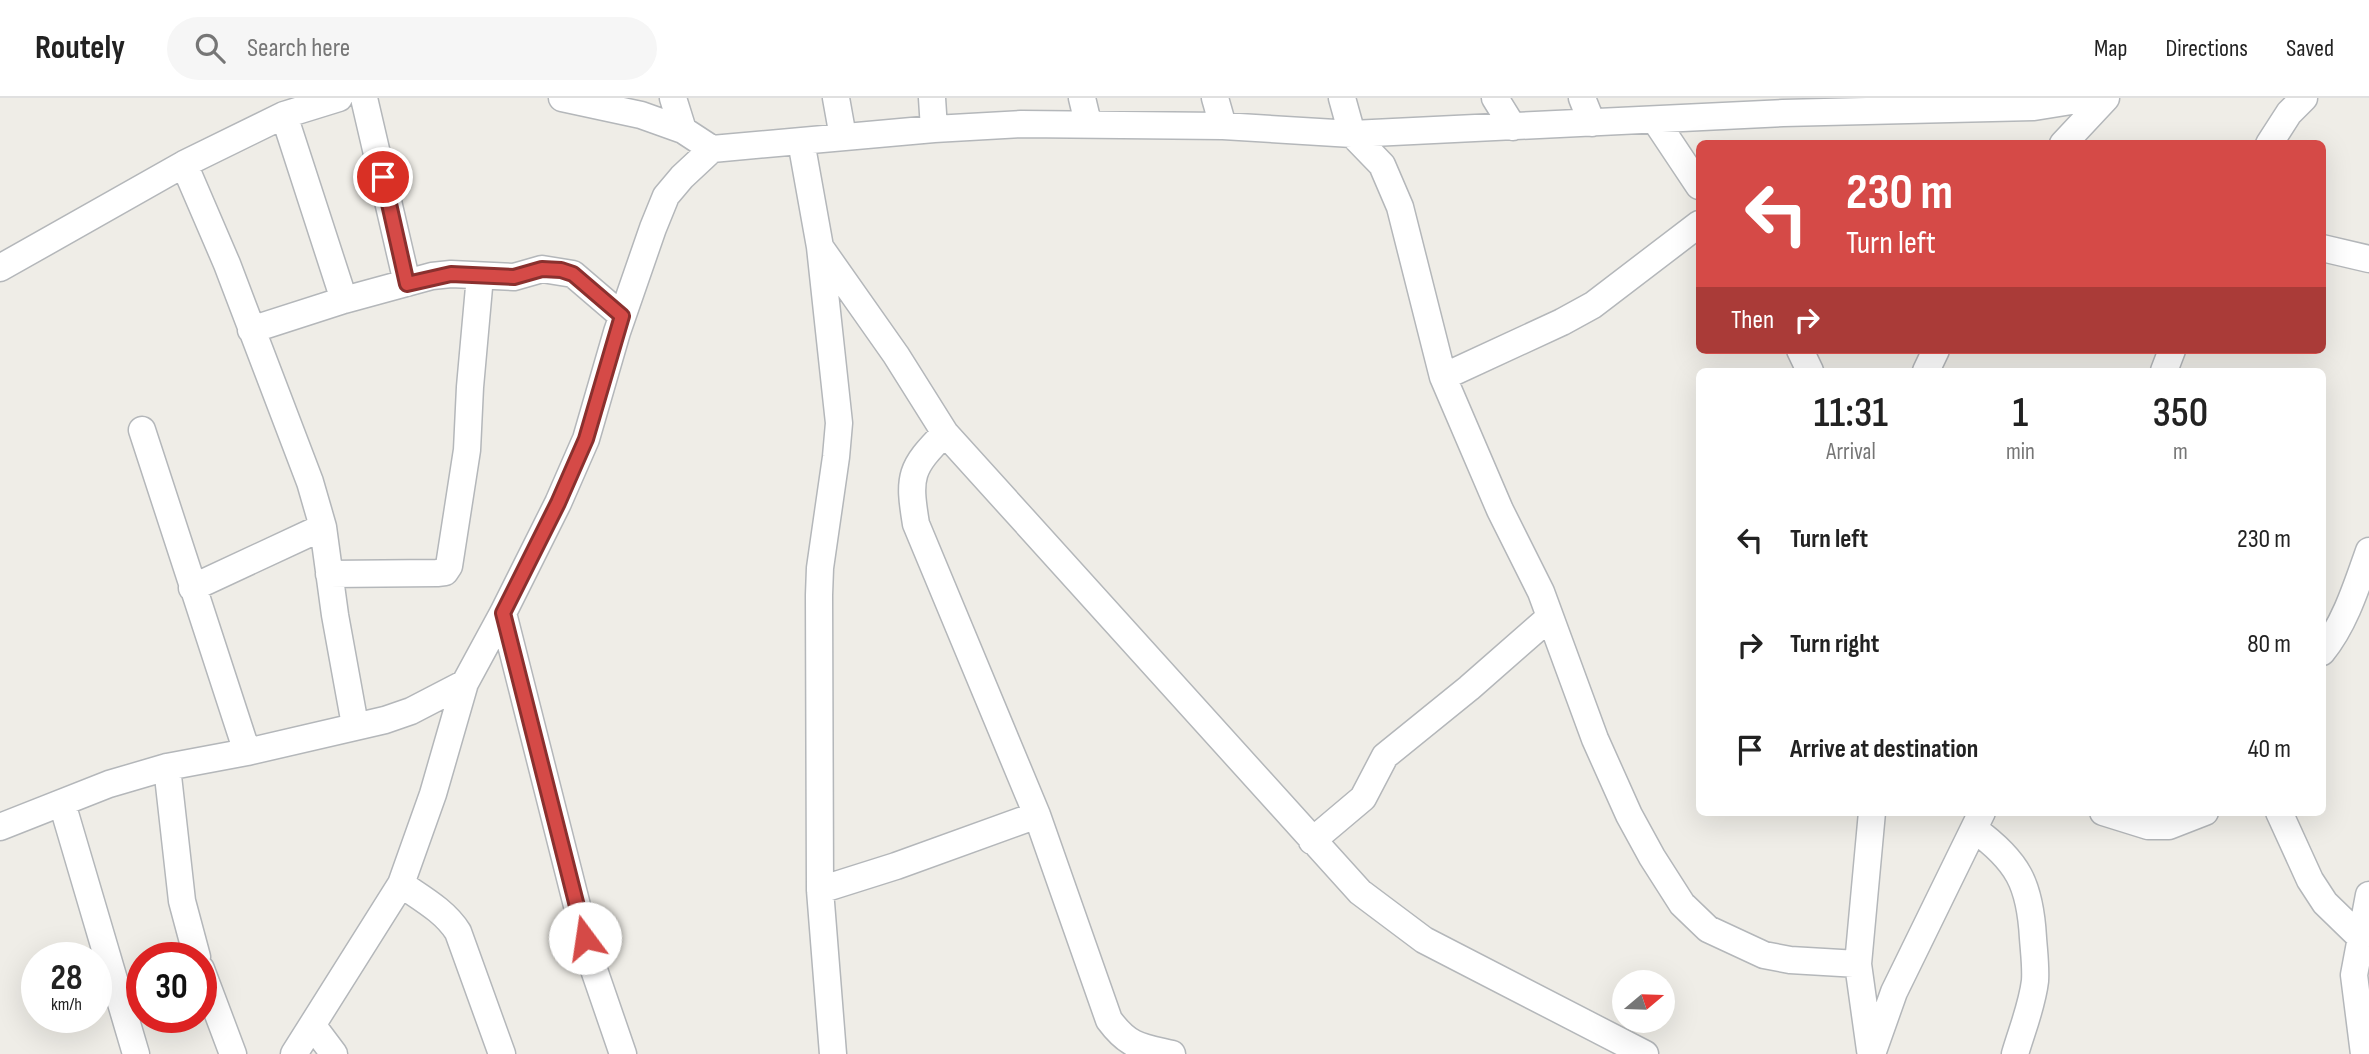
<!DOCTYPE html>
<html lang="en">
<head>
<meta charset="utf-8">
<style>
	:root { --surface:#fff; --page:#f6f6f6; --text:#222; --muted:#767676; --line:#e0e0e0 }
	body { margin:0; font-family:"Sofia Sans Condensed",sans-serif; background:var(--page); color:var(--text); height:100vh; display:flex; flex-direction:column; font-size:26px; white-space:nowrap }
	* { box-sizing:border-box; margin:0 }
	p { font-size:23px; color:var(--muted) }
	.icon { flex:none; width:38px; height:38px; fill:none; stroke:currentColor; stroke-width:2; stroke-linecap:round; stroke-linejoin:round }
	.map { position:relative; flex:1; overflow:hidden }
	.drawer { position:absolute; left:1696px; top:270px; width:630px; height:448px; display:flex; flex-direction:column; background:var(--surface); border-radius:10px; box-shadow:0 7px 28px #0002 }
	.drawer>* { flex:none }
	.hud { position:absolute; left:1696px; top:42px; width:630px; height:214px; border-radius:10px; box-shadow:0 7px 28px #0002; background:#d54a47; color:#fff; overflow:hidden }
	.needle { width:46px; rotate:71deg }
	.controls { position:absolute; left:1612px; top:872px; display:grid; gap:14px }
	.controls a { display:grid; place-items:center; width:63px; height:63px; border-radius:50%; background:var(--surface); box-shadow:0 7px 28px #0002; font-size:35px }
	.speed { position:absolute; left:21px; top:844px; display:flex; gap:14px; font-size:35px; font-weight:700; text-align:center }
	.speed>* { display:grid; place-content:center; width:91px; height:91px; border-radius:50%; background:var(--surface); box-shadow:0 7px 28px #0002; line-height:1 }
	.speed small { font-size:18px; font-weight:400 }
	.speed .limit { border:10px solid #d22; background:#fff; color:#111 }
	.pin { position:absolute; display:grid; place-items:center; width:60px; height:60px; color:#fff; margin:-30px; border:4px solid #fff; border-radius:50%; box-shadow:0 2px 7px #0007 }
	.me { position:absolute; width:77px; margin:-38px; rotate:346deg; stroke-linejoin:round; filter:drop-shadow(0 0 5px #0008) }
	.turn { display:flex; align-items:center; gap:24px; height:147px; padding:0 35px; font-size:32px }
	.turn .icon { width:91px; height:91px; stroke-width:2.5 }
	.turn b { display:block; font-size:49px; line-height:60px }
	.then { display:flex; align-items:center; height:66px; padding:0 35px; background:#0003; gap:14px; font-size:26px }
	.eta { display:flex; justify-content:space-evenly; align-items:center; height:119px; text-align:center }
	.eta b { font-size:42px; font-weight:600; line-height:49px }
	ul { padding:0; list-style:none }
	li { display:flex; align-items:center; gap:21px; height:105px; padding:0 35px }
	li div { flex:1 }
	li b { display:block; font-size:26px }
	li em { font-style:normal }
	header { display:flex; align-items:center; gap:42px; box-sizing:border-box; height:98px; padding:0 35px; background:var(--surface); border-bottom:2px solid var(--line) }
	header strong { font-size:33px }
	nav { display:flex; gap:38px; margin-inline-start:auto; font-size:24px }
	.search { width:490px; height:63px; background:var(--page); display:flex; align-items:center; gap:18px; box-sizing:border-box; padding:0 24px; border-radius:38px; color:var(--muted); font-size:26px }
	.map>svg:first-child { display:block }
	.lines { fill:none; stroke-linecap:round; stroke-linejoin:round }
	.minor-casing { stroke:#b4b7ba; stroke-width:29 }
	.minor { stroke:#fff; stroke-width:26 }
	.route-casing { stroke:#8a302e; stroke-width:18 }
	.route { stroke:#d54a47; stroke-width:12 }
</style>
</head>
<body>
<header>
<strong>Routely</strong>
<div class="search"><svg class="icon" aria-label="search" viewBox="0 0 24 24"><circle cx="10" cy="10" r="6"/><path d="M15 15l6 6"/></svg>Search here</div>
<nav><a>Map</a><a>Directions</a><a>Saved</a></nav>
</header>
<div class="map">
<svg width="2369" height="956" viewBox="0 0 2369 956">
	<rect width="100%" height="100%" fill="#efede7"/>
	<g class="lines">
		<!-- minor casing -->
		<g class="minor-casing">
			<path id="minor" d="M364 0 407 185
				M562 0 641 17 683 32 712 51
				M673 0 683 32
				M836 0 843 39
				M932 0 934 31
				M1082 0 1088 25
				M1215 0 1223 28
				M1342 0 1352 36 1382 67 1400 109 1443 279 1500 412 1541 494 1595 641 1629 717 1652 759 1682 806 1708 831 1764 857 1790 862 1858 866
				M1495 0 1513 29
				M1582 0 1592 25
				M1655 22 1699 88
				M801 43 820 149 839 325 836 359 820 470 819 497 820 792 833 956
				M2063 46 2106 0
				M2269 46 2289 15 2304 0
				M184 66 227 166 310 384 323 429 335 517 355 627
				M820 149 896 257 945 335 1360 794 1424 842 1645 956
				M2322 150 2369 161
				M0 170 184 66 284 17 339 0
				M344 202 432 178 451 176 514 179 542 171 573 176 622 218
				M251 232 344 202 284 17
				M1800 252 1810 273
				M1926 273 1936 252
				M2164 273 2172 252
				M1443 279 1562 224 1593 207 1699 126
				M142 332 247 654
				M945 335C910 370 908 378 916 426L1037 717 1109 922C1129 949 1141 949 1172 956
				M329 476 437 475 445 474 449 468 467 352 470 289 480 178
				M192 490 323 429
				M503 515 591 863 623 956
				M2322 554C2345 526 2357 487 2369 453
				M167 669 182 803 197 859
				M62 705 136 956
				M2103 714 2148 728H2169L2205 714
				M2279 714 2310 782 2325 805 2360 839
				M0 729 109 686 167 669 247 654 385 622 411 613 465 585
				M1974 731C2018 763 2030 786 2033 840 2034 854 2036 869 2035 883 2032 908 2022 932 2015 956
				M1312 743 1363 700 1385 658 1469 590 1550 519
				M401 786C421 800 445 813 458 834L502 956
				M820 792 896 768 1037 717
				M201 871 233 956
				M313 928 334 956
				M1870 952 1858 866 1872 714
				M294 956 401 786 433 696 465 585 503 515 558 405 586 341 617 234 653 130 666 98 682 79 712 51 934 31 1021 26 1223 28 1352 36 1783 15 2034 9 2090 0
				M1872 956 1894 894 1982 714
				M2364 956 2354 877 2369 797"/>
		</g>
		<!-- minor -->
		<use href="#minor" class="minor"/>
	</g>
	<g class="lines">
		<!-- route casing -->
		<g class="route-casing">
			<path id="route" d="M383 79 407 186 451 176 514 179 542 171 561 172 573 176 622 218 586 341 558 405 503 515 585 840"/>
		</g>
		<!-- route -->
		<use href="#route" class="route"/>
	</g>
</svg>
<div class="controls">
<a><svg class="needle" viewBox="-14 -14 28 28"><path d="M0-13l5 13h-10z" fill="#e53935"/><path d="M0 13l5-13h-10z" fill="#767676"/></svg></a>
</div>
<div class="speed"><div>28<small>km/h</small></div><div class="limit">30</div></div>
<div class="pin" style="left:383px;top:79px;background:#d93025"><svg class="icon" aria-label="arrive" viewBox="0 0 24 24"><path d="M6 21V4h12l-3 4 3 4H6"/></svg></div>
<svg class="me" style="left:585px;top:840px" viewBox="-20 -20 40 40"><circle r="19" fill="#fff"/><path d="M0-13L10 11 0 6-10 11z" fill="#d54a47"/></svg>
<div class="hud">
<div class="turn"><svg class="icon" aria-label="left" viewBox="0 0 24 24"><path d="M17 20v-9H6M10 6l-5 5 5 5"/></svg><div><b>230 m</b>Turn left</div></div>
<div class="then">Then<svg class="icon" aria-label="right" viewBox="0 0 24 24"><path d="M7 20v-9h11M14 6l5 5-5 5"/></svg></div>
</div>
<section class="drawer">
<div class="eta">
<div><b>11:31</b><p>Arrival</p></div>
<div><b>1</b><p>min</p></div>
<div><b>350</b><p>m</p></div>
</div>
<ul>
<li><svg class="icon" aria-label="left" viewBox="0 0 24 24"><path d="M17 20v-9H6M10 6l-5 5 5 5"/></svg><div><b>Turn left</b></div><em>230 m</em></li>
<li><svg class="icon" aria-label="right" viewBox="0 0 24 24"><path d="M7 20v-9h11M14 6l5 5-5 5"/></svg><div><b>Turn right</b></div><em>80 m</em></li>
<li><svg class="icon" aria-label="arrive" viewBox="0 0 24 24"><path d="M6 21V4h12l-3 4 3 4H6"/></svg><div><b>Arrive at destination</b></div><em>40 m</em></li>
</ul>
</section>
</div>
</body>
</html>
